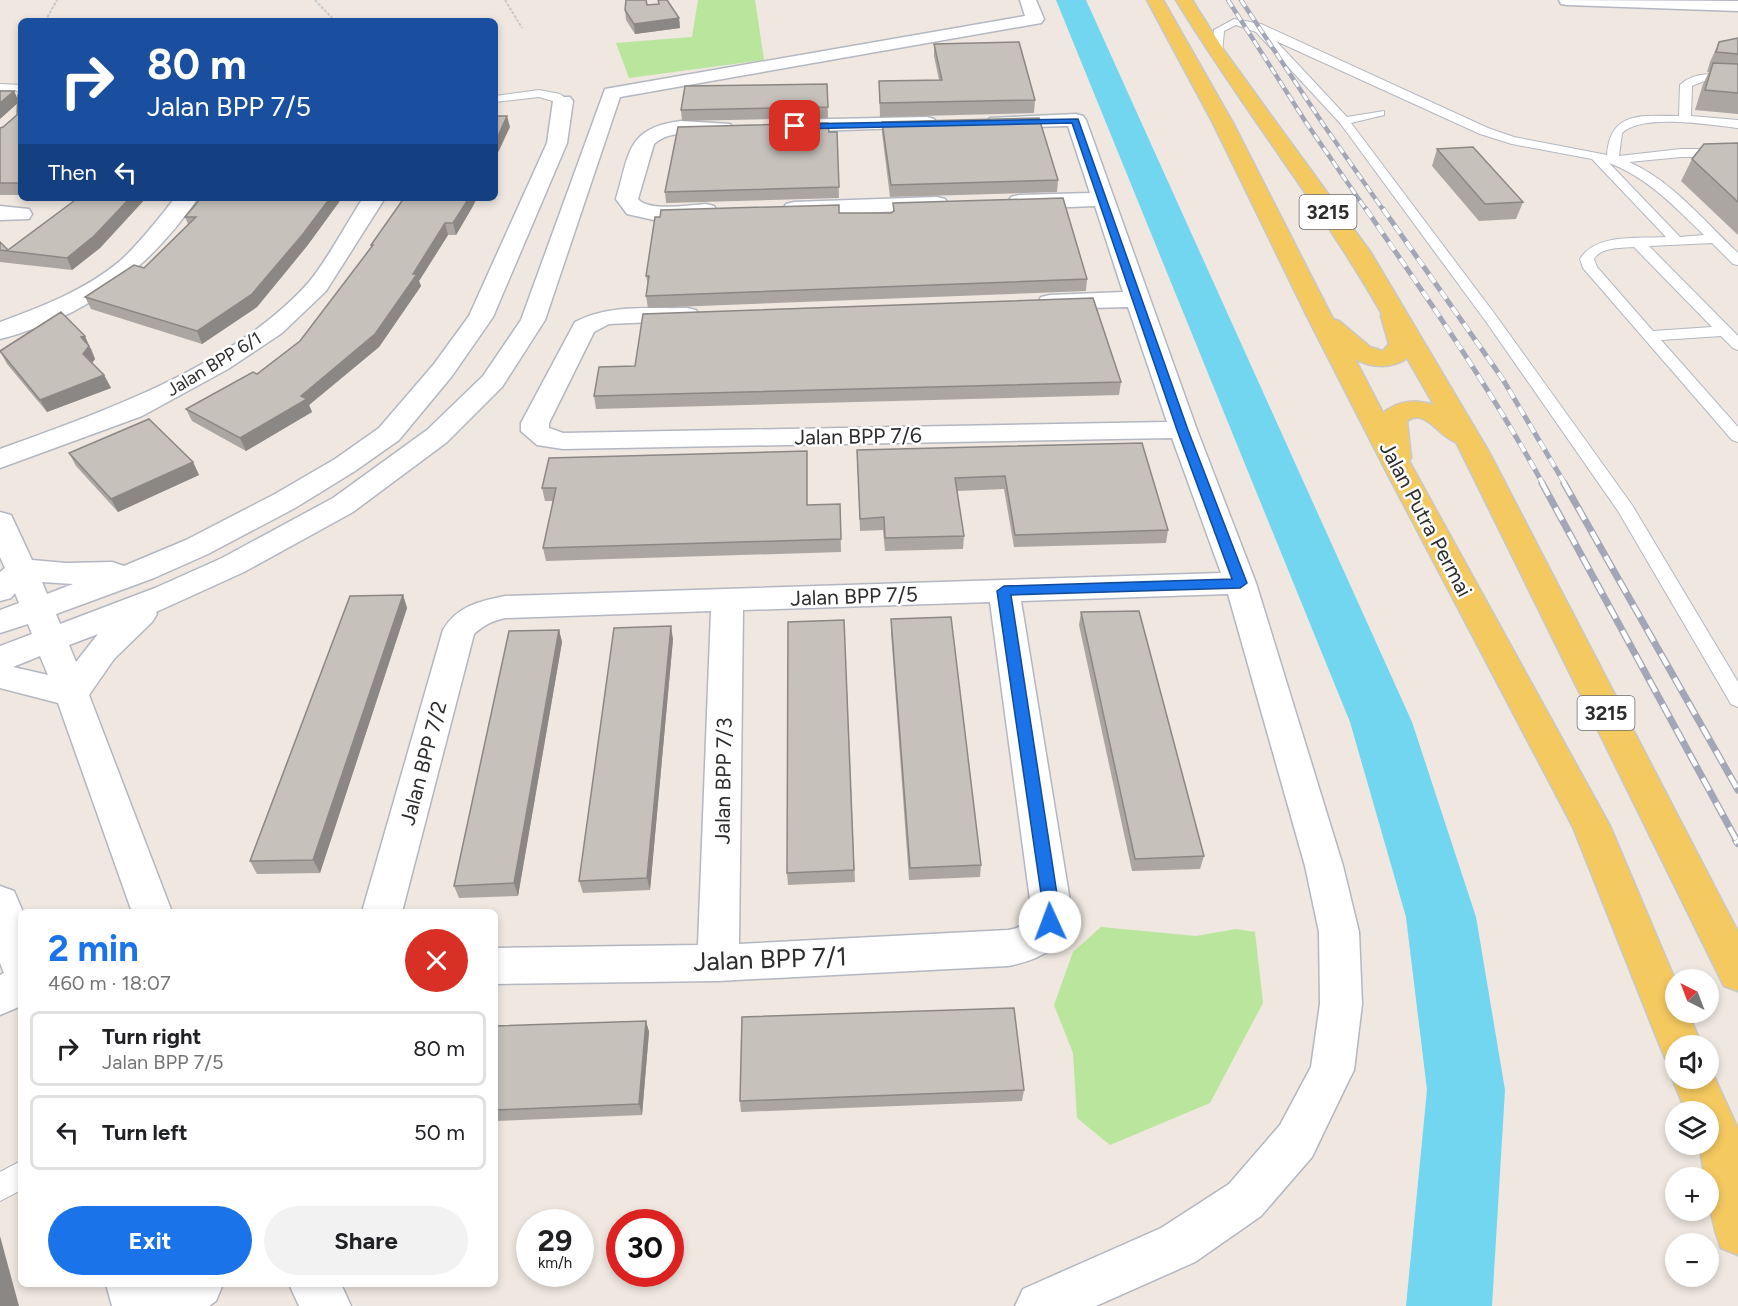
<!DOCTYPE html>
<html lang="en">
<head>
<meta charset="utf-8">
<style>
	:root { --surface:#fff; --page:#f2f2f2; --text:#202124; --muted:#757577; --line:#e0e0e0; --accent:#1a73e8 }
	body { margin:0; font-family:Figtree,sans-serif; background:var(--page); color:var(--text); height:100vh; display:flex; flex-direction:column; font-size:22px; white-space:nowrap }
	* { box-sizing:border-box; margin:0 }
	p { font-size:20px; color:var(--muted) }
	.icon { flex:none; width:33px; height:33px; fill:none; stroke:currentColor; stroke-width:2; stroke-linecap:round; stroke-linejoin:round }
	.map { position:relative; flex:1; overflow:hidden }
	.details { position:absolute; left:18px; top:909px; width:480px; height:378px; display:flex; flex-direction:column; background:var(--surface); border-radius:9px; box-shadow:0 3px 9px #0003 }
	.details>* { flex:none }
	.top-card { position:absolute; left:18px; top:18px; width:480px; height:183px; border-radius:9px; box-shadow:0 3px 9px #0003; background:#1a4fa0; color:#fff; overflow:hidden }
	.needle { width:39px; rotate:318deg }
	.controls { position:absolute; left:1665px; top:969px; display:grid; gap:12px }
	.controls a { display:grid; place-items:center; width:54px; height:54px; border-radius:50%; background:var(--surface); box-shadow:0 3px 9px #0003; font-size:30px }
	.speed { position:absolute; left:516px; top:1209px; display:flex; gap:12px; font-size:30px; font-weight:700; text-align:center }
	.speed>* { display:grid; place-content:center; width:78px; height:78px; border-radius:50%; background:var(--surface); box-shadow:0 3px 9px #0003; line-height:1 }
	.speed small { font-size:15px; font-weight:400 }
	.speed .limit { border:9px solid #d22; background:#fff; color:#111 }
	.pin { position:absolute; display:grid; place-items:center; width:51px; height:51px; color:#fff; margin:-26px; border-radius:12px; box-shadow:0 3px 9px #0006 }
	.me { position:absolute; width:66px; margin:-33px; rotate:358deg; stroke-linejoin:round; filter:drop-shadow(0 0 4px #0008) }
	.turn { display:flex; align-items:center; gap:21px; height:126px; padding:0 30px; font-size:27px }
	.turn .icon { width:78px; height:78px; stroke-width:2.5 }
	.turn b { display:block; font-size:42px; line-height:51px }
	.then { display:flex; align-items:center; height:57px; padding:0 30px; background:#0003; gap:12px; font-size:22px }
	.round { display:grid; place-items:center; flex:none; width:63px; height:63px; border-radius:32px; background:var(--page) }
	.headline { display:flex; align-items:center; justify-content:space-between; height:102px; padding:0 30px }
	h1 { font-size:36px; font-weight:700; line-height:45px; color:var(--accent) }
	.cta { display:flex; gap:12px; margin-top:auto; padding:12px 30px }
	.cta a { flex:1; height:69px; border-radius:36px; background:var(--accent); color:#fff; font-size:24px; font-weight:700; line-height:69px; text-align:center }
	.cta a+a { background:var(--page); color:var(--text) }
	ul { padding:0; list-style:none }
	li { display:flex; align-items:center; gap:18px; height:75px; margin:0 12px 9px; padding:0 18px; border:3px solid var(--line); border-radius:9px }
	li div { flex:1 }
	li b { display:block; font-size:22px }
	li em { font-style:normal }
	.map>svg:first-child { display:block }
	.green { fill:#b9e59c }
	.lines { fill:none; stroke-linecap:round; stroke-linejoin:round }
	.river { fill:#72d6f1; fill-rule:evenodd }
	.lane-casing { stroke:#b3b7c1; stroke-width:2 }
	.street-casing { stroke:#b3b7c1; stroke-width:3 }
	.primary-casing { stroke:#c8c8c8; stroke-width:3 }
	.path { stroke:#c8c8c8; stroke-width:2; stroke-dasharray:3 1.5; stroke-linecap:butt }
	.lane { fill:#fff; fill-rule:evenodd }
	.street { fill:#fff; fill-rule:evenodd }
	.primary { fill:#f4c960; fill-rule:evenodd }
	.rail-far3-casing { stroke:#a2a6b7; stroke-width:4.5 }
	.rail-far2-casing { stroke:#a2a6b7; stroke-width:5 }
	.rail-far1-casing { stroke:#a2a6b7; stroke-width:7 }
	.rail-casing { stroke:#a2a6b7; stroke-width:8 }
	.rail-far3 { stroke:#fff; stroke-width:3; stroke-dasharray:8; stroke-linecap:butt }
	.rail-far2 { stroke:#fff; stroke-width:4; stroke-dasharray:10; stroke-linecap:butt }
	.rail-far1 { stroke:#fff; stroke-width:4.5; stroke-dasharray:14; stroke-linecap:butt }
	.rail { stroke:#fff; stroke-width:6; stroke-dasharray:17; stroke-linecap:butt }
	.wall { fill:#aba6a2 }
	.shaded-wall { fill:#8b8784 }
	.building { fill:#c7c1bc; stroke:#8b8784; stroke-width:1.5 }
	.route { fill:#1a73e8; stroke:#114b97; stroke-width:1.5 }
	.labels { text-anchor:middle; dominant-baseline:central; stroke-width:5; stroke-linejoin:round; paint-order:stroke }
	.far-street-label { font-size:18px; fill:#2d2d2d; stroke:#fff }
	.shield { fill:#fff; stroke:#6c6c6c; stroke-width:1.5 }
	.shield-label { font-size:20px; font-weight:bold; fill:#2d2d2d }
	.street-label { font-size:21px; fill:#2d2d2d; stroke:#fff }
	.near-street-label { font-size:26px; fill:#2d2d2d; stroke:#fff }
</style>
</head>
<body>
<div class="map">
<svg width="1738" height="1306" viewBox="0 0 1738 1306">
	<rect width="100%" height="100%" fill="#efe7e0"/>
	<!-- green -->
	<path class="green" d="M698 0H755L764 60 629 78 616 43 692 37Z
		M1101 927 1196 936 1236 929 1255 932 1263 1003 1210 1103 1110 1145 1077 1118 1073 1053 1054 1005 1073 952Z"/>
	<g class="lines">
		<!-- river -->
		<path class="river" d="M1056 0H1086L1412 722 1476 917 1505 1090 1492 1306H1406L1427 1090 1406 917 1350 722Z"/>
		<!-- lane casing -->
		<g class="lane-casing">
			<path id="lane" d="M1234 19 1261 24 1488 128 1514 137 1607 155C1610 110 1643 116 1679 116L1680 85C1695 70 1719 74 1738 77V83L1704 81 1692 86 1691 116 1738 120V128C1711 125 1642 113 1622 133L1619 156 1681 149H1738V157H1681L1629 162C1671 180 1705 222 1738 253V265L1733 264 1712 243 1649 246 1738 336V350L1733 348 1721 336 1661 340 1738 427V442L1732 440 1583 268 1580 259C1596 233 1638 239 1666 237L1592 159 1512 144 1480 134 1276 41 1347 117 1384 111V115L1351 123 1497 317 1632 505 1738 682V707L1731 704 1618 511 1487 323 1340 123 1256 32 1236 25 1224 31 1222 53 1221 55H1213L1214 30ZM1609 163C1647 177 1675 207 1704 235L1680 237ZM1634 247 1712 327 1653 331 1597 267 1594 259C1601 247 1621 248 1634 247Z
				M0 84 21 85V91L0 90Z
				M539 90 560 94 569 101 563 104 539 97 495 102V96Z
				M21 1161V1190L0 1201V1172Z"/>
		</g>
		<!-- street casing -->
		<g class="street-casing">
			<path id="street" d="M1020 0H1036L1044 19 1041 23 620 97 545 320 502 387 447 442 353 512 244 572 156 612 157 614 152 622 114 659 89 695 172 912H132L58 703 0 688V646L32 634 28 624 0 633V610L19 603 15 593 11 598 0 601V572L5 568 0 557V512L11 515 32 560 66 563 112 562 124 566 186 540 275 494 335 459 379 428 434 364 469 316 547 143 553 101 556 97H570L573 101 567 143 493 317 452 376 399 440 355 471 295 508 208 554 154 578 56 614 60 624 155 588 222 558 333 498 427 430 483 376 521 320 605 89 1025 16ZM42 582 73 584 47 594ZM98 634 76 662 69 645ZM40 656 48 675 13 667Z
				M1559 0 1738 1V11L1567 5 1561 4Z
				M1076 114 1083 116 1086 120 1197 430 1256 583 1343 866 1359 932 1362 1004 1354 1070 1347 1084 1312 1157 1261 1216 1195 1262 1096 1306H1015L1023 1289 1161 1228 1229 1184 1280 1125 1311 1067 1320 1004 1319 932 1305 866 1228 594 1021 601 1071 907C1065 947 1046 958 1008 966L718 981 495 984V948L698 945 711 611 505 618C492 621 484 625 474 634L402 912H362L443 630C457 606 480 601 505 596L1221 573 1172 438 563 449 537 445 521 431V423L575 322C609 304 649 309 687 308L696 310 699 315 696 320 609 324 594 332 549 423V428L563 433 1167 422 1128 307 1050 309 1041 307 1038 302 1041 297 1050 295 1123 292 1095 206 1019 209 1011 207 1008 202 1011 197 1019 195 1090 193 1068 126 997 128 990 126 987 122 990 118ZM990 602 1031 907C1029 923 1024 927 1008 930L739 944 743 610Z
				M927 117 934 119 937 123 934 127 784 132 777 130 774 126 777 122 784 120Z
				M681 121 730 124 733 128 730 132C705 139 675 125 654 144L638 199C648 212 690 205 706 204L714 206 717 211 714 216 706 218 654 220 627 214 616 199C630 153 626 128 681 121Z
				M937 197 945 199 948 204 945 209 794 216 786 214 783 209 786 204 794 202Z
				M175 198H198C148 270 86 317 0 339V322C41 307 86 290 120 261 141 242 158 219 175 198Z
				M363 198H385L326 291 282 333 228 369 142 416 0 468V449C102 412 235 366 309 282 328 259 346 224 363 198Z
				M0 206 29 209 32 214 29 219 0 220Z
				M0 886 14 891 23 912 21 1006 0 1015V975L4 973 0 963Z
				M106 1284H223L216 1301 209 1306H112Z
				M289 1284H341L351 1306H299Z"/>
		</g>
		<!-- primary casing -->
		<g class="primary-casing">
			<path id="primary" d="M1147 0H1163L1233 123 1333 319 1339 321 1370 347 1383 351 1389 344 1381 316 1382 314C1320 205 1241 107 1176 0H1192L1225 52 1371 253 1489 452 1738 932V991L1724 986 1461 452 1456 442C1440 438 1425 407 1407 421L1411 458 1409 461 1610 826 1676 982V1012H1688L1702 1046H1676V1064L1666 1060 1660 1046 1573 827 1385 469 1306 314 1213 123ZM1407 358 1434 405C1415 399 1399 400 1383 413L1355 359C1371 368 1392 369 1407 358Z
				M1708 1063 1738 1129V1255L1721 1248C1712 1225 1708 1202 1708 1178H1705L1699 1144H1708V1112H1686L1672 1078 1676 1071V1078H1708Z"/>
		</g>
		<!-- path -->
		<path class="path" d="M315 0 335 21
			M505 0 522 28
			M49 21 47 18 57 0"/>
		<!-- lane -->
		<use href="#lane" class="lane"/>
		<!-- street -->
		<use href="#street" class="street"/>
		<!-- primary -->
		<use href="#primary" class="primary"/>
		<!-- rail-far3 casing -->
		<g class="rail-far3-casing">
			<path id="rail-far3" d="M1228 0 1307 124 1367 211
				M1241 0 1323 124 1384 211"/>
		</g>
		<!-- rail-far2 casing -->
		<g class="rail-far2-casing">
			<path id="rail-far2" d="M1366 209C1428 299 1490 388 1543 484
				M1383 209 1502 378 1565 484"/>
		</g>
		<!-- rail-far1 casing -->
		<g class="rail-far1-casing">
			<path id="rail-far1" d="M1542 483 1737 841
				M1564 483 1738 790"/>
		</g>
		<!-- rail casing -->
		<g class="rail-casing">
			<path id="rail" d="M1736 840 1738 843"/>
		</g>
		<!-- rail-far3 -->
		<use href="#rail-far3" class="rail-far3"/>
		<!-- rail-far2 -->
		<use href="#rail-far2" class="rail-far2"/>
		<!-- rail-far1 -->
		<use href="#rail-far1" class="rail-far1"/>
		<!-- rail -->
		<use href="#rail" class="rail"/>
	</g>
	<!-- wall -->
	<path class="wall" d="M647 5 679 18 680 28 635 34 626 20 625 10Z
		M1738 38V114L1695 110 1703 84 1709 72H1707L1710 62 1719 42Z
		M934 44 1035 100 1034 113 880 117 879 81 939 80 934 56Z
		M827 84 828 118 682 121 681 110Z
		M21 95V195H0V128L3 127 17 115V103L0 119Z
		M882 122 1058 180 1057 192 890 197 882 133Z
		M829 132H837L839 198 666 203 665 192Z
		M1738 143V235L1681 181 1692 159Z
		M1437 149 1523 202 1516 219 1479 221 1432 166Z
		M78 198H146L100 248 72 270 0 262V242L8 250Z
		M201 198H342L307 246 257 307 202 344 91 309 85 297 144 268 188 224 185 217Z
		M893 203 1087 279 1086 291 648 308 646 296 648 285 646 276 839 213H891L893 212Z
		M473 206 456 235H448L419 281 421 286 379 347 309 405 312 412 246 451 192 421 186 409 257 374 300 341 372 247 371 245Z
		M91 348 95 359 92 363 104 375 111 388 47 412 7 364 0 351Z
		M1121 382 1119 395 596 409 594 396Z
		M1142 443 1168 530 1166 543 1014 547 1004 489 957 491 964 536 963 549 885 551 883 530 860 531 857 450Z
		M69 453 193 462 199 475 118 512 76 466Z
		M807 464V505L840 504 841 552 546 561 543 548 553 501H545L542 488Z
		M403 595 407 608 320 873 257 874 250 861Z
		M1081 612 1204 856 1200 869 1132 871 1079 625Z
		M891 619 981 865 980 877 909 880 891 632Z
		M844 620 855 882 788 885 787 873Z
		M559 630 562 642 518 896 459 898 454 886Z
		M673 639 650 890 583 893 579 881Z
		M646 1021 649 1032 642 1115 495 1121V1026Z
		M1024 1090 1022 1101 741 1112 740 1101Z"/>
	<!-- shaded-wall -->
	<path class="shaded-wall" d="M679 18 680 28 635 34 634 24Z
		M14 91 19 102 0 119V103Z
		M507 116 510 127 495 159V143Z
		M130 198H146L100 248 72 270 67 258Z
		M330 198H342L307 246 257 307 202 344 197 331Z
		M469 198H477L473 206 456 235 453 223Z
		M445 223 448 235 419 281 421 286 379 347 309 405 312 412 246 451 240 438 301 396 413 274Z
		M85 336 95 359 89 367 83 354 81 337Z
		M104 375 111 388 47 412 40 400Z
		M193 462 199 475 118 512 111 499Z
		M403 595 407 608 320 873 313 860Z
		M671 626 673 639 650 890 647 878Z
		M559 630 562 642 518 896 514 883Z
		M646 1021 649 1032 642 1115 639 1104Z
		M0 1236 19 1306H0Z"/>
	<!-- building -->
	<path class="building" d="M626 0H646L647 5 659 4 658 0H667L679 18 634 24 625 10Z
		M1738 38V54L1716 52 1719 42Z
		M1019 42 1035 100 880 103 879 81 942 80 934 44Z
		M1713 63 1738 64V93L1705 90Z
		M827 84 828 107 681 110 685 86Z
		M0 91H14L0 103Z
		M18 95H21V183H0V128L3 127 17 115Z
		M495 116H507L495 143Z
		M1039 118 1058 180 891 185 882 122Z
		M828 123 829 132H837L839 187 665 192 678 127Z
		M1738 143V202L1692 159 1704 144Z
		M1473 147 1523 202 1485 204 1437 149Z
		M78 198H130L94 236 67 258 0 250V242L8 250Z
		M201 198H330L303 234 252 294 197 331 85 297 134 265 144 268 196 217H185Z
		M404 198H469L453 223H445L413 274H417L375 334 301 396 307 399 240 438 186 409 253 372 257 374 300 341 373 245H371Z
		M1063 198 1087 279 646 296 649 276H646L655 217H660L661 210 839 205V213H891L894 211 893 203Z
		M1093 298 1121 382 594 396 599 367 635 366 643 314Z
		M61 312 85 336 81 337 89 346 83 354 104 375 40 400 0 351Z
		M149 419 193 462 111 499 69 453Z
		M1142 443 1168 530 1015 535 1005 476 955 478 964 536 885 538 884 517 860 519 857 450Z
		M807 451V505L840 504 841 539 543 548 556 488H542L549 458Z
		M403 595 313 860 250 861 350 596Z
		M1139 611 1204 856 1135 859 1081 612Z
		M951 617 981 865 910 868 891 619Z
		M844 620 854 870 787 873 788 622Z
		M671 626 647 878 579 881 614 628Z
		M559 630 514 883 454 886 509 631Z
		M1014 1008 1024 1090 740 1101 742 1017Z
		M646 1021 639 1104 495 1110V1026Z"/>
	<!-- route -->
	<path class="route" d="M1078 119 1188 430 1247 583 1240 588 1011 595 1059 907 1055 927 1050 929 1044 927 1042 922 1043 907 997 591 1004 586 1232 579 1177 430 1072 123 795 129 790 126 795 124Z"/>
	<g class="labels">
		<!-- far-street labels -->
		<g class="far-street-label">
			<text transform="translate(214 364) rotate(-31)">Jalan BPP 6/1</text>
		</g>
		<!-- shield labels -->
		<g class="shield">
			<rect x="1299.5" y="195" width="57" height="34" rx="4.5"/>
			<rect x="1577.5" y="696" width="57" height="34" rx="4.5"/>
		</g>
		<g class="shield-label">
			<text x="1328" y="212">3215</text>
			<text x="1606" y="713">3215</text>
		</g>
		<!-- street labels -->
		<g class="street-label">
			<text transform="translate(858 436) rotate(-1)">Jalan BPP 7/6</text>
			<text transform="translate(1426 519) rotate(62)">Jalan Putra Permai</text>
			<text transform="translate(854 596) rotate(-2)">Jalan BPP 7/5</text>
			<text transform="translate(423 763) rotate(-75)">Jalan BPP 7/2</text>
			<text transform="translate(723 781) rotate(-89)">Jalan BPP 7/3</text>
		</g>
		<!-- near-street labels -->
		<g class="near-street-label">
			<text transform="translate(770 959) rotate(-2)">Jalan BPP 7/1</text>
		</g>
	</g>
</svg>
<div class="controls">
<a><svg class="needle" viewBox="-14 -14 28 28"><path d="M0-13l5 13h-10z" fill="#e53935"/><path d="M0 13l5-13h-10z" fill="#757577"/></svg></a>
<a><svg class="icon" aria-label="sound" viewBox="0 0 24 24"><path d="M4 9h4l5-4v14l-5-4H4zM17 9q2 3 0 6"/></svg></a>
<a><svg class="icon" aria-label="layers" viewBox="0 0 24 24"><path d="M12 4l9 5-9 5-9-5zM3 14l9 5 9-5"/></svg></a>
<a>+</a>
<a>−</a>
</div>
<div class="speed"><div>29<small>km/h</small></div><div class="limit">30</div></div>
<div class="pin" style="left:795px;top:126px;background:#d93025"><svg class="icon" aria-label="arrive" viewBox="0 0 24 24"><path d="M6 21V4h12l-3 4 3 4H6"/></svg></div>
<svg class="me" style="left:1050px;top:922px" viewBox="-20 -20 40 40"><circle r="19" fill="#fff"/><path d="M0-13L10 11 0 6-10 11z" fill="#1a73e8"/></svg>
<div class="top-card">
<div class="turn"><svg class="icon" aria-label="right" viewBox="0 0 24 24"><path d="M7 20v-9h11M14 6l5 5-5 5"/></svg><div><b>80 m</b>Jalan BPP 7/5</div></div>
<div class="then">Then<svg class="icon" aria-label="left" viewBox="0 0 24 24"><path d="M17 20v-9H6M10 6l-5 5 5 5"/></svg></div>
</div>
<section class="details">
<div class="headline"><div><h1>2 min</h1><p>460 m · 18:07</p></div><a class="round" style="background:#d93025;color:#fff"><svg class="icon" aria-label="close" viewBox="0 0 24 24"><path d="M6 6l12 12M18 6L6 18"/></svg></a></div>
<ul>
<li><svg class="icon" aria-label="right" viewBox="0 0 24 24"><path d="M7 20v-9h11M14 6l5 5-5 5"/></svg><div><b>Turn right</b><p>Jalan BPP 7/5</p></div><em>80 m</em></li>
<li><svg class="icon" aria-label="left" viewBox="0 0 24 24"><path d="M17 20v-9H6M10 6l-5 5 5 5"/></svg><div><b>Turn left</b></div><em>50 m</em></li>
</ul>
<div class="cta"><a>Exit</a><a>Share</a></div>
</section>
</div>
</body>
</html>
